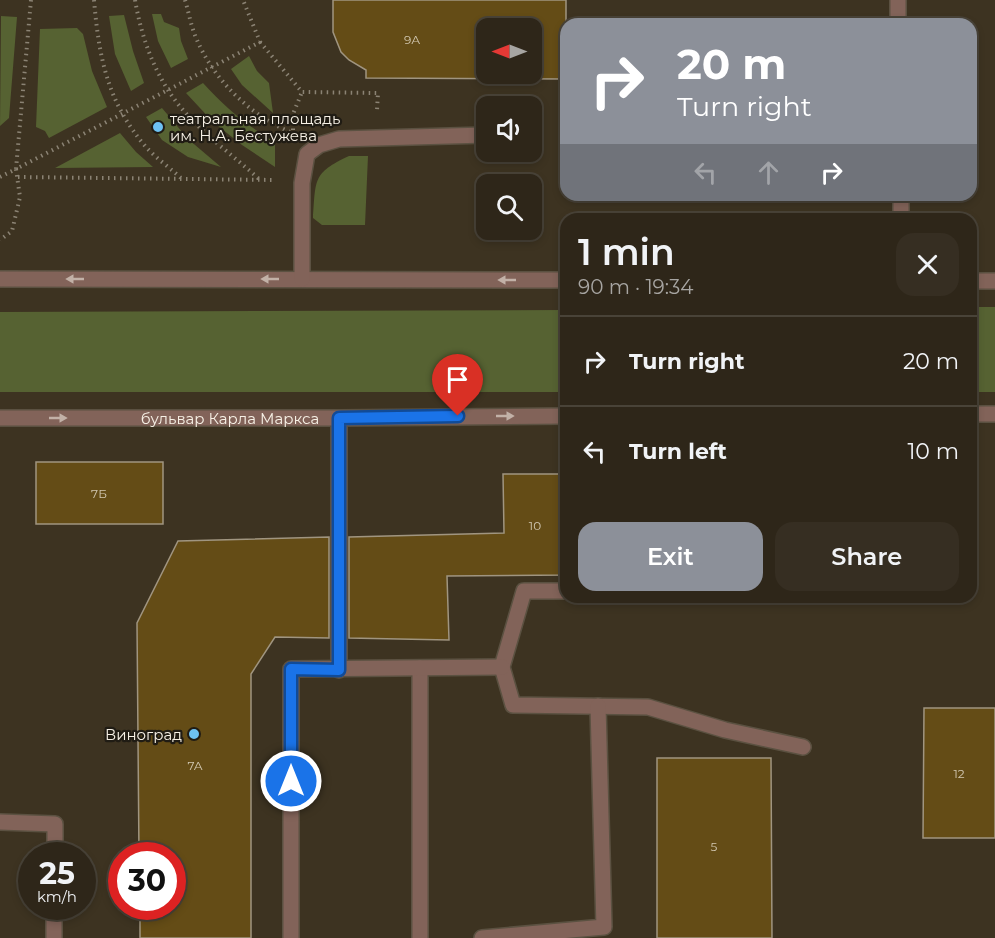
<!DOCTYPE html>
<html lang="en">
<head>
<meta charset="utf-8">
<style>
	:root { --surface:#2e2619; --page:#362e22; --text:#f1f3f6; --muted:#a7a5a2; --line:#494338; --accent:#8c9099 }
	body { margin:0; font-family:Montserrat,sans-serif; background:var(--page); color:var(--text); height:100vh; display:flex; flex-direction:column; font-size:22px; white-space:nowrap }
	* { box-sizing:border-box; margin:0 }
	p { font-size:20px; color:var(--muted) }
	.icon { flex:none; width:33px; height:33px; fill:none; stroke:currentColor; stroke-width:2; stroke-linecap:round; stroke-linejoin:round }
	.map { position:relative; flex:1; overflow:hidden }
	.sheet { position:absolute; left:560px; top:213px; width:417px; height:390px; display:flex; flex-direction:column; background:var(--surface); border-radius:18px; box-shadow:0 3px 9px #0003,0 0 0 2px var(--line) }
	.sheet>* { flex:none }
	.banner { position:absolute; left:560px; top:18px; width:417px; height:183px; border-radius:18px; box-shadow:0 3px 9px #0003,0 0 0 2px var(--line); background:#8c9099; color:#fff; overflow:hidden }
	.needle { width:39px; rotate:270deg }
	.controls { position:absolute; left:476px; top:18px; display:grid; gap:12px }
	.controls a { display:grid; place-items:center; width:66px; height:66px; border-radius:12px; background:var(--surface); box-shadow:0 3px 9px #0003,0 0 0 2px var(--line); font-size:30px }
	.speed { position:absolute; left:18px; top:842px; display:flex; gap:12px; font-size:30px; font-weight:700; text-align:center }
	.speed>* { display:grid; place-content:center; width:78px; height:78px; border-radius:50%; background:var(--surface); box-shadow:0 3px 9px #0003,0 0 0 2px var(--line); line-height:1 }
	.speed small { font-size:15px; font-weight:400 }
	.speed .limit { border:9px solid #d22; background:#fff; color:#111 }
	.pin { position:absolute; display:grid; place-items:center; width:51px; height:51px; color:#fff; margin:-62px -26px; border-radius:50% 50% 50% 0; rotate:-45deg; box-shadow:0 0 6px #0007 }
	.pin .icon { rotate:45deg }
	.me { position:absolute; width:66px; margin:-33px; rotate:0deg; stroke-linejoin:round; filter:drop-shadow(0 0 4px #0008) }
	.turn { display:flex; align-items:center; gap:21px; height:126px; padding:0 18px; font-size:27px }
	.turn .icon { width:78px; height:78px; stroke-width:2.5 }
	.turn b { display:block; font-size:42px; line-height:51px }
	.lanes { display:flex; align-items:center; height:57px; padding:0 18px; background:#0003; justify-content:center; gap:30px; direction:ltr }
	.lanes .off { opacity:.35 }
	.round { display:grid; place-items:center; flex:none; width:63px; height:63px; border-radius:18px; background:var(--page) }
	.summary { display:flex; align-items:center; justify-content:space-between; height:102px; padding:0 18px }
	h1 { font-size:36px; font-weight:600; line-height:45px }
	.button { display:flex; gap:12px; margin-top:auto; padding:12px 18px }
	.button a { flex:1; height:69px; border-radius:18px; background:var(--accent); color:#fff; font-size:24px; font-weight:600; line-height:69px; text-align:center }
	.button a+a { background:var(--page); color:var(--text) }
	ul { padding:0; list-style:none }
	li { display:flex; align-items:center; gap:18px; height:90px; padding:0 18px; border-top:2px solid var(--line) }
	li div { flex:1 }
	li b { display:block; font-size:22px }
	li em { font-style:normal }
	.map>svg:first-child { display:block }
	.green { fill:#566232 }
	.building { fill:#644c16; stroke:#a09580; stroke-width:1.5; fill-rule:evenodd }
	.lines { fill:none; stroke-linecap:round; stroke-linejoin:round }
	.minor-casing { stroke:#5b5141; stroke-width:18 }
	.path { stroke:#8b8374; stroke-width:4; stroke-dasharray:1.5 4.5; stroke-linecap:butt }
	.minor { stroke:#826359; stroke-width:15 }
	.oneway { fill:#c2b1a7 }
	.route-casing { stroke:#114b97; stroke-width:15 }
	.route { stroke:#1a73e8; stroke-width:10 }
	.poi-dot { fill:#6dc2f3; stroke:#201c14; stroke-width:2 }
	.labels { text-anchor:middle; dominant-baseline:central; stroke-width:4.5; stroke-linejoin:round; paint-order:stroke }
	.number-label { font-size:12px; fill:#d2c8b2 }
	.poi-label { font-size:15px; fill:#f7f1e6; stroke:#201c14; text-anchor:start }
	.street-label { font-size:15px; fill:#f7f1e6; stroke:#201c14 }
</style>
</head>
<body>
<div class="map">
<svg width="995" height="938" viewBox="0 0 995 938">
	<rect width="100%" height="100%" fill="#3d3321"/>
	<!-- green -->
	<path class="green" d="M152 14H161L164 22 179 28 181 41 188 59 171 68 158 41Z
		M124 15 133 51 144 83 131 91 115 54 109 16Z
		M1 16 17 17 9 118 0 126Z
		M77 28 83 34 92 71 107 107 49 138 45 131 36 127 40 29Z
		M249 56 257 71 269 83 273 113 242 85 231 69Z
		M203 83C225 107 247 126 275 142V167L242 145 213 122 186 93Z
		M162 108 188 139 221 167 188 157 162 140 146 117Z
		M120 133 136 152 153 167 55 168Z
		M349 156H368L365 225H322L313 218C316 180 312 173 349 156Z
		M971 307H995V392H971Z
		M565 310V392H0V312Z"/>
	<!-- building -->
	<path class="building" d="M333 0H566V79L366 78V70L349 60 341 52 333 32ZM486 28H531V74H486Z
		M36 462H163V524H36Z
		M503 474H566V575L447 576 449 640 349 638V537L504 533Z
		M329 537V638L275 637 251 674V938H140V906H172V855H139L137 623 178 541Z
		M924 708H995V838H923Z
		M657 758H771L772 938H657Z"/>
	<g class="lines">
		<!-- minor casing -->
		<g class="minor-casing">
			<g id="minor">
				<path d="M898 0V24"/>
				<path d="M531 134H534"/>
				<path d="M901 195V219"/>
				<path d="M0 279 566 280"/>
				<path d="M302 279V183L307 154 319 145 339 139 486 135"/>
				<path d="M970 281H995"/>
				<path d="M970 414H995"/>
				<path id="s1" d="M0 418H339L566 416"/>
				<path d="M339 418V670"/>
				<path d="M566 591H524L502 667 513 705 648 707 725 730 803 747"/>
				<path d="M420 668V938"/>
				<path d="M0 822 55 824V855"/>
				<path d="M54 938V906"/>
				<path d="M291 938V669L502 667"/>
				<path d="M482 938 604 927 598 706"/>
			</g>
		</g>
		<!-- path -->
		<path class="path" d="M31 0 16 169 260 42 243 0
			M94 0C99 57 107 102 146 147 156 158 170 168 181 178
			M135 0C142 40 156 79 183 110 205 136 234 156 259 179
			M185 0C189 13 191 27 197 40 214 80 250 115 290 132
			M260 42 302 92 378 93 377 110
			M293 130V114L302 92
			M0 177 16 169 20 197 12 231 0 240
			M18 177 275 180"/>
		<!-- minor -->
		<use href="#minor" class="minor"/>
	</g>
	<!-- one-way arrows -->
	<defs><path id="oneway-solid" d="M-6-.8H1V-3.2L6.5 0L1 3.2V.8H-6Z" transform="scale(1.5)"/></defs>
	<g class="oneway">
		<use href="#oneway-solid" transform="translate(75 279) rotate(-180)"/>
		<use href="#oneway-solid" transform="translate(270 279) rotate(-180)"/>
		<use href="#oneway-solid" transform="translate(507 280) rotate(-180)"/>
		<use href="#oneway-solid" transform="translate(505 416)"/>
		<use href="#oneway-solid" transform="translate(58 418)"/>
	</g>
	<g class="lines">
		<!-- route casing -->
		<g class="route-casing">
			<path id="route" d="M291 781V669L339 670V418L458 416"/>
		</g>
		<!-- route -->
		<use href="#route" class="route"/>
	</g>
	<!-- markers -->
	<g class="poi-dot">
		<circle cx="158" cy="127" r="6"/>
		<circle cx="194" cy="734" r="6"/>
	</g>
	<g class="labels">
		<!-- number labels -->
		<g class="number-label">
			<text x="412" y="39">9А</text>
			<text x="99" y="493">7Б</text>
			<text x="535" y="525">10</text>
			<text x="195" y="765">7А</text>
			<text x="959" y="773">12</text>
			<text x="714" y="846">5</text>
		</g>
		<!-- poi labels -->
		<g class="poi-label">
			<text x="170" y="118">театральная площадь<tspan x="170" dy="17">им. Н.А. Бестужева</tspan></text>
			<text x="182" y="734" text-anchor="end">Виноград</text>
		</g>
		<!-- street labels -->
		<g class="street-label">
			<text stroke="none"><textPath href="#s1" startOffset="230">бульвар Карла Маркса</textPath></text>
		</g>
	</g>
</svg>
<div class="controls">
<a><svg class="needle" viewBox="-14 -14 28 28"><path d="M0-13l5 13h-10z" fill="#e53935"/><path d="M0 13l5-13h-10z" fill="#a7a5a2"/></svg></a>
<a><svg class="icon" aria-label="sound" viewBox="0 0 24 24"><path d="M4 9h4l5-4v14l-5-4H4zM17 9q2 3 0 6"/></svg></a>
<a><svg class="icon" aria-label="search" viewBox="0 0 24 24"><circle cx="10" cy="10" r="6"/><path d="M15 15l6 6"/></svg></a>
</div>
<div class="speed"><div>25<small>km/h</small></div><div class="limit">30</div></div>
<div class="pin" style="left:458px;top:416px;background:#d93025"><svg class="icon" aria-label="arrive" viewBox="0 0 24 24"><path d="M6 21V4h12l-3 4 3 4H6"/></svg></div>
<svg class="me" style="left:291px;top:781px" viewBox="-20 -20 40 40"><circle r="17" fill="#1a73e8" stroke="#fff" stroke-width="3"/><path d="M0-11L8 9 0 5-8 9z" fill="#fff"/></svg>
<div class="banner">
<div class="turn"><svg class="icon" aria-label="right" viewBox="0 0 24 24"><path d="M7 20v-9h11M14 6l5 5-5 5"/></svg><div><b>20 m</b>Turn right</div></div>
<div class="lanes"><svg class="icon off" aria-label="left" viewBox="0 0 24 24"><path d="M17 20v-9H6M10 6l-5 5 5 5"/></svg><svg class="icon off" aria-label="ahead" viewBox="0 0 24 24"><path d="M12 20V5M6 11l6-6 6 6"/></svg><svg class="icon" aria-label="right" viewBox="0 0 24 24"><path d="M7 20v-9h11M14 6l5 5-5 5"/></svg></div>
</div>
<section class="sheet">
<div class="summary"><div><h1>1 min</h1><p>90 m · 19:34</p></div><a class="round"><svg class="icon" aria-label="close" viewBox="0 0 24 24"><path d="M6 6l12 12M18 6L6 18"/></svg></a></div>
<ul>
<li><svg class="icon" aria-label="right" viewBox="0 0 24 24"><path d="M7 20v-9h11M14 6l5 5-5 5"/></svg><div><b>Turn right</b></div><em>20 m</em></li>
<li><svg class="icon" aria-label="left" viewBox="0 0 24 24"><path d="M17 20v-9H6M10 6l-5 5 5 5"/></svg><div><b>Turn left</b></div><em>10 m</em></li>
</ul>
<div class="button"><a>Exit</a><a>Share</a></div>
</section>
</div>
</body>
</html>
